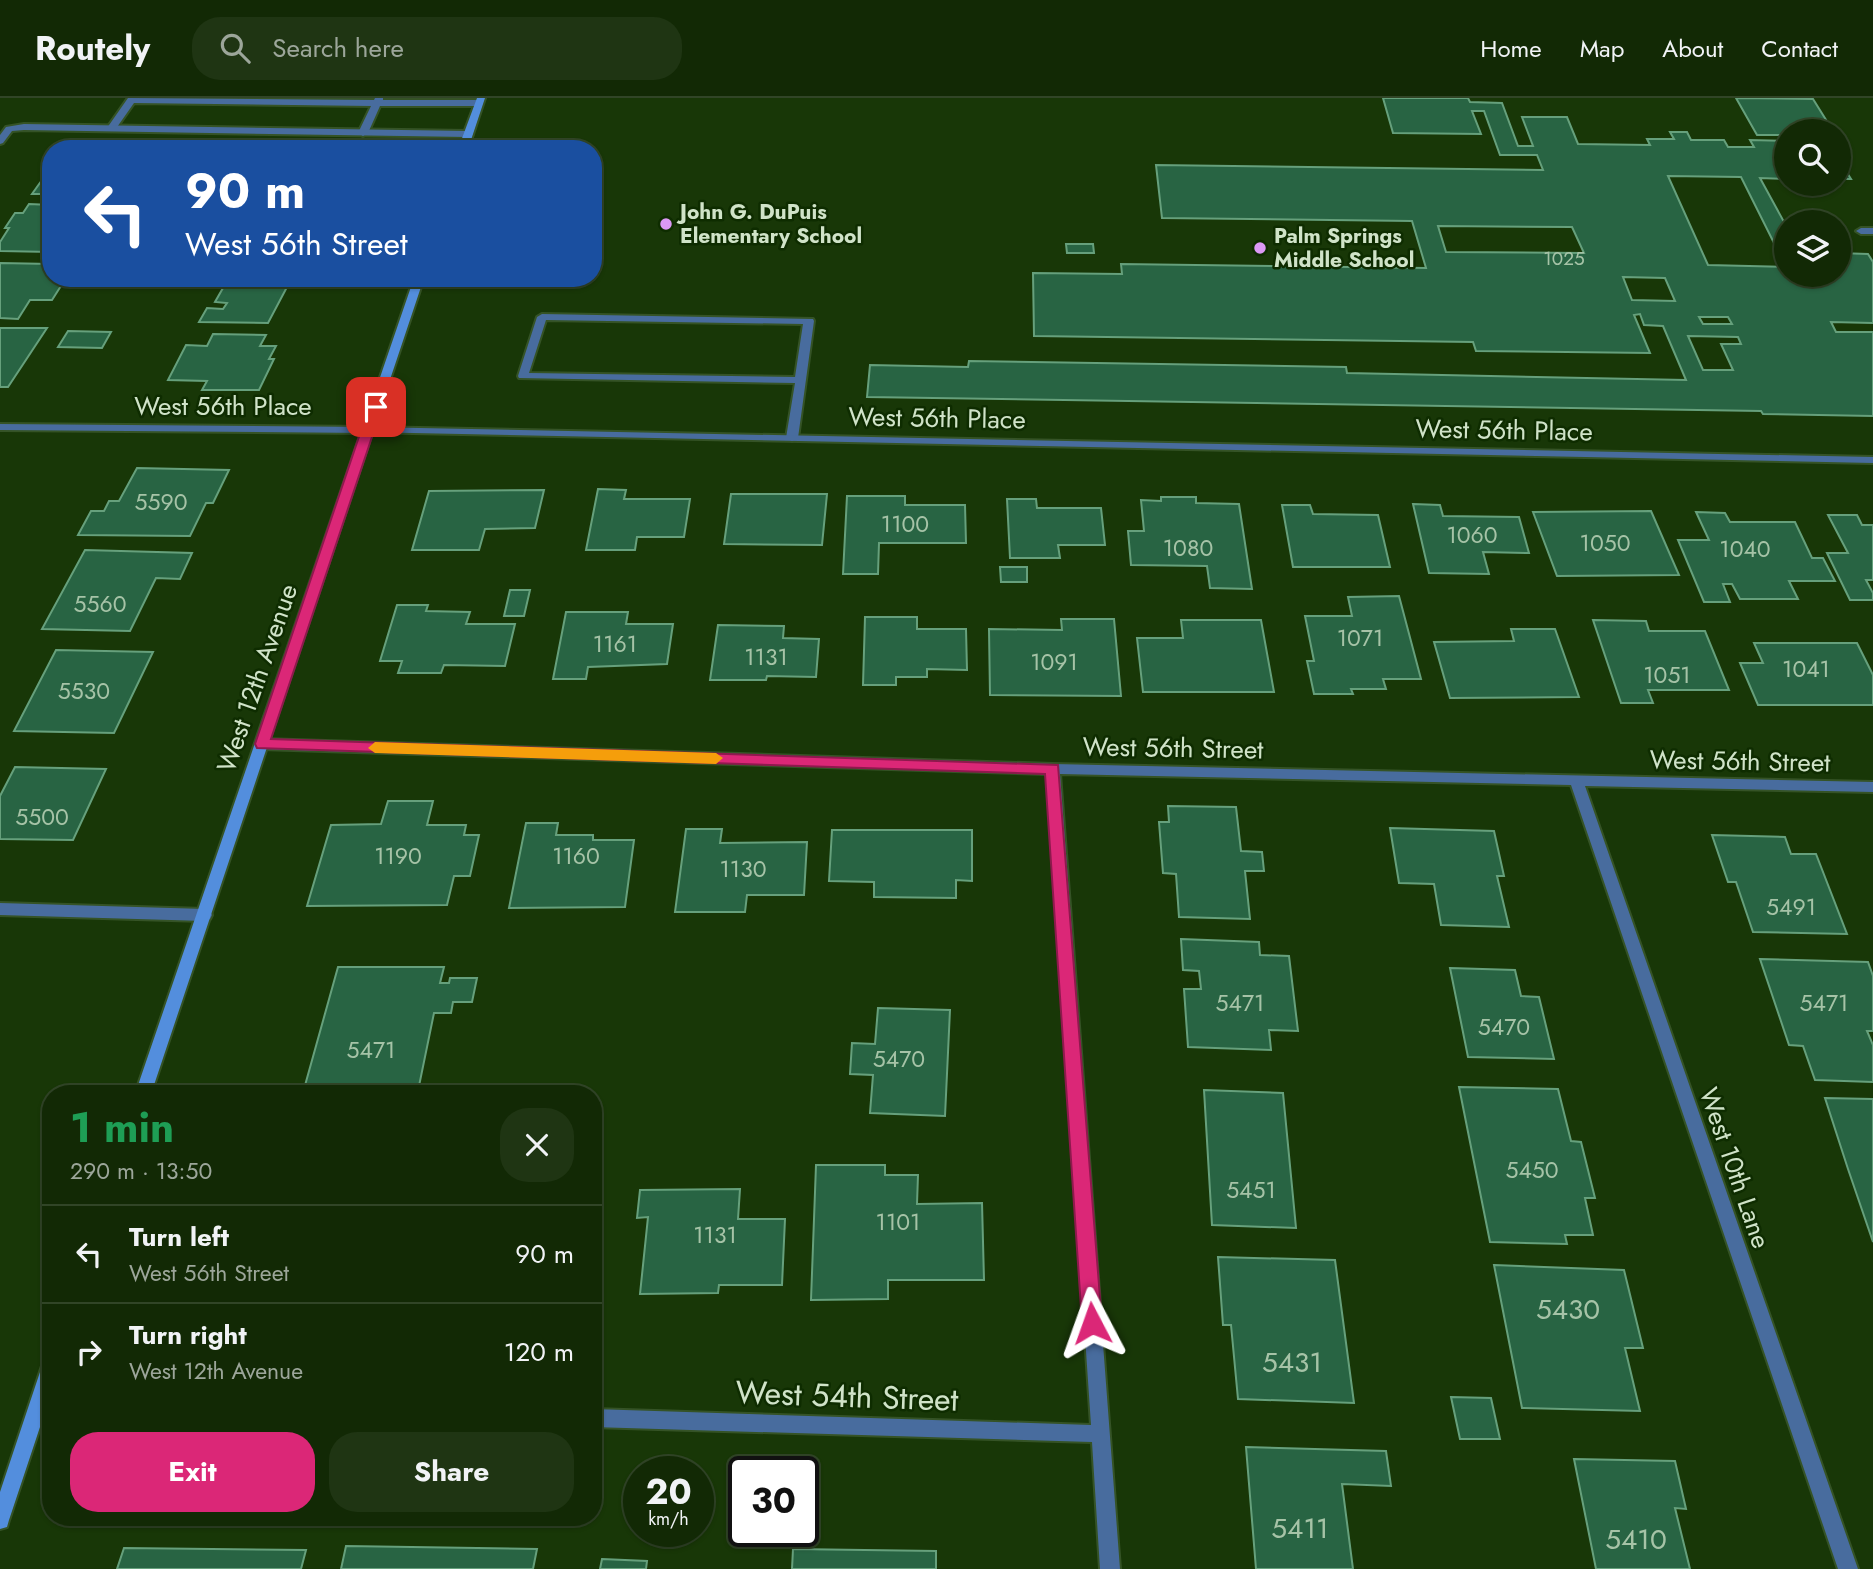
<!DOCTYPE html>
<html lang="en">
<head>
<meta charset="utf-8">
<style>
	:root { --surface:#122905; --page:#1f3513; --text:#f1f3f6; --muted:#9ca69a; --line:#314527; --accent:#db2777 }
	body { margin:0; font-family:Jost,sans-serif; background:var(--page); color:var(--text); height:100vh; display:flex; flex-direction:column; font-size:26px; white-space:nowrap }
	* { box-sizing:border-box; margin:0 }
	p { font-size:23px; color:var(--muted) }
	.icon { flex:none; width:38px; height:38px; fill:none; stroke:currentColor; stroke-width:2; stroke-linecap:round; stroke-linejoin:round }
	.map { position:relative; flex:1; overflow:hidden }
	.panel { position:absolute; left:42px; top:987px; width:560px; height:441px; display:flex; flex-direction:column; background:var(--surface); border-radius:28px; box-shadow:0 2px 5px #0004,0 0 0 2px var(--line) }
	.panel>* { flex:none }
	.hud { position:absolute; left:42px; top:42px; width:560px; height:147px; border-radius:28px; box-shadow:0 2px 5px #0004,0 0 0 2px var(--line); background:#1a4fa0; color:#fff; overflow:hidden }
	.fabs { position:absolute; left:1774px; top:21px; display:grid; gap:14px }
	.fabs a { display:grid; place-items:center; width:77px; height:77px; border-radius:50%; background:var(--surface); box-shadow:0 2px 5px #0004,0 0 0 2px var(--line); font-size:35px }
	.speed { position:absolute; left:623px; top:1358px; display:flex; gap:14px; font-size:35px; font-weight:700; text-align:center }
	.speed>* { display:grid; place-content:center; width:91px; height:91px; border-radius:50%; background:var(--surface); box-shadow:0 2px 5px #0004,0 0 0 2px var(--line); line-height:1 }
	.speed small { font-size:18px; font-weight:400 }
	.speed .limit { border:4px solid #111; border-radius:10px; background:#fff; color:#111 }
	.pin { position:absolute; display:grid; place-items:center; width:60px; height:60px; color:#fff; margin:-30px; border-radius:14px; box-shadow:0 4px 10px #0006 }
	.me { position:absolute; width:77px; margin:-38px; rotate:356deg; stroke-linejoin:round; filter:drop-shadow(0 0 5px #0008) }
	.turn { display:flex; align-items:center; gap:24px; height:147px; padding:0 28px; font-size:32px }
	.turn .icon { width:91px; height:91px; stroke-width:2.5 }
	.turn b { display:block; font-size:49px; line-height:60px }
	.round { display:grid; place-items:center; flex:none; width:74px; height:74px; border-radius:28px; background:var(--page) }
	.headline { display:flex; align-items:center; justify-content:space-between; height:119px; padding:0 28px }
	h1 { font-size:42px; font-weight:700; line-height:52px; color:#1e9e55 }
	.primary-button { display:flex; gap:14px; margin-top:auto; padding:14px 28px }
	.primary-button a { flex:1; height:80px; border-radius:28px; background:var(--accent); color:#fff; font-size:28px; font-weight:700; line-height:80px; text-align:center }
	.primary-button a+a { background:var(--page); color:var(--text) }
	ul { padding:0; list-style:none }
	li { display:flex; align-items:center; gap:21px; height:98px; padding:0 28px; border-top:2px solid var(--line) }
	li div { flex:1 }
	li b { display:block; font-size:26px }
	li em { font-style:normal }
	header { display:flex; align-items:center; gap:42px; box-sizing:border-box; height:98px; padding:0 35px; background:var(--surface); border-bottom:2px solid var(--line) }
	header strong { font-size:33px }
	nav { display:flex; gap:38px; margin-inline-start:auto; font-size:24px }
	.search { width:490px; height:63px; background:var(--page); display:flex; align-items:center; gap:18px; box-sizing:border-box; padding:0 24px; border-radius:28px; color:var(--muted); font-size:26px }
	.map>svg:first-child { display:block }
	.building { fill:#286443; stroke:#66a07c; stroke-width:2; fill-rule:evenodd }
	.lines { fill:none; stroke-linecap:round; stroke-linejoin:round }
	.service-casing { stroke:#355326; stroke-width:4 }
	.minor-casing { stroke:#355326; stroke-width:4 }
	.tertiary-casing { stroke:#355326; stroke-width:4 }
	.secondary-casing { stroke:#355326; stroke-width:4 }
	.service { fill:#486c9e; fill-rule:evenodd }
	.minor { fill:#486c9e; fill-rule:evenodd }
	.tertiary { fill:#486c9e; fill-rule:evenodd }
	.secondary { fill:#538edd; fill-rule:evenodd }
	.route { fill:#db2777; stroke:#8e194d; stroke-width:2 }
	.slow { fill:#f59e0b }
	.poi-dot { fill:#dc99f5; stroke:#0e2c00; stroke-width:2.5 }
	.labels { text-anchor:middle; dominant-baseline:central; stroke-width:5; stroke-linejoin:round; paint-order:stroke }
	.far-number-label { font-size:19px; fill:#a6c3a7 }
	.far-poi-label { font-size:21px; font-weight:bold; fill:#d0e3c8; stroke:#0e2c00; text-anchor:start }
	.number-label { font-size:23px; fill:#a6c3a7 }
	.street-label { font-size:26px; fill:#d0e3c8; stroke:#0e2c00 }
	.near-number-label { font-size:28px; fill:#a6c3a7 }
	.near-street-label { font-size:32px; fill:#d0e3c8; stroke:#0e2c00 }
</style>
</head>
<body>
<header>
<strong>Routely</strong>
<div class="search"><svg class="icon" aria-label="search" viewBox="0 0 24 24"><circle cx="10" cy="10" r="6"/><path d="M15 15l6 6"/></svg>Search here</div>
<nav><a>Home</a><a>Map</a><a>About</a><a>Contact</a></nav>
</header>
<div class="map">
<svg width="1873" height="1471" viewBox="0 0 1873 1471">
	<rect width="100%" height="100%" fill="#183707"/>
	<!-- building -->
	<path class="building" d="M1383 0H1468L1470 4 1502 5 1518 48H1533L1522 19H1567L1578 46 1650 47 1647 41H1674L1670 34H1687L1691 42H1724L1728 49H1754L1750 42 1787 43V81L1760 80 1784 124 1787 125V177H1839V155L1868 156 1873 164V225L1831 224 1836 234H1873V318L1763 316 1761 313 867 299 870 267 968 269 969 263 1346 269 1347 275 1686 282 1663 228 1644 227 1640 216 1634 217 1650 255 1476 253 1473 244 1034 238 1033 175 1122 176 1121 166 1426 170 1412 123 1162 120 1156 67 1543 72 1537 57H1500L1484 13H1472L1481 36 1393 35ZM1668 78 1741 79 1786 169 1708 167ZM1438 128 1572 129 1584 155 1446 154ZM1623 179 1665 180 1675 203 1632 202ZM1699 219H1728L1732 226H1703ZM1688 238 1738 239 1741 246H1721L1733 272H1703Z
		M1736 0 1813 1 1833 33H1787V37H1757Z
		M1839 62 1851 81H1839Z
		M51 64V96H32L47 75H42Z
		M29 106 51 107V154L0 153V144L9 130H5L15 115H23Z
		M1066 146H1093L1094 155H1067Z
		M0 165 51 166V180H66L52 202H30L18 221 0 220Z
		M239 180H306L302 189H287L268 225 199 224 207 210 223 211 227 205 215 204 227 183H238Z
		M0 230H47L8 289H0Z
		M68 233 111 234 102 250 58 249Z
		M213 236 266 237 260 248H276L269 261H274L259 292H202L207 283 168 282 186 247 207 248Z
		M137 370 229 372 213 405H206L190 438 78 437 91 413H104L109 403H119Z
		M598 391 626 392 624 401H690L684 439H637L635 452H586Z
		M544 392 535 430 485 431 479 452H412L429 393Z
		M731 396H827L822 447 724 446Z
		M847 398H905V407H965L966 445H879L878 476H843Z
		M1161 399H1196V405L1239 406 1252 491 1210 490 1207 468 1131 467 1128 433H1144L1141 402 1161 403Z
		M1007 401H1036L1037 410H1101L1105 447H1058L1060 460H1010Z
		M1413 406 1440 407 1443 418 1519 419 1529 455 1483 454 1489 476 1429 475Z
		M1282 407H1310L1313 416 1378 417 1390 469H1293Z
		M1651 413 1679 477 1557 478 1533 414Z
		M1696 414 1725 415 1730 424H1795L1812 460H1823L1835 483H1789L1798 501H1740L1732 486H1723L1730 504H1704L1678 442H1709Z
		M1828 417H1857L1862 427H1873V482H1866L1873 495V502H1850L1827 455H1848Z
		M85 452 192 455 180 481 156 480 130 533 42 531Z
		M1000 469H1027V484H1001Z
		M510 492H530L524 518H504Z
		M1399 498 1421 581H1383L1386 591H1351L1353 596H1314L1307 563H1314L1305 518H1352L1348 499Z
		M397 507H428L426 513 470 514 466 526H515L505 568 444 567 441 575H398L402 563H380Z
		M566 514H628L626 526H673L667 566 588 569 586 581H553Z
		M865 519H917V531H966L967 572 927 571V579H896V587H863Z
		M1061 521H1114L1121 598 990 597 989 531 1062 532Z
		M1181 522H1261L1274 594H1143L1137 540H1183Z
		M1593 522 1646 523 1649 533H1705L1729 592H1648L1653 605H1621Z
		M718 527 784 528 783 540 819 541 816 579 767 578 766 582H710Z
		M1511 531H1555L1579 599 1450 600 1434 544 1514 543Z
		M1754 545H1857L1873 577V607H1758L1740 565H1763Z
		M56 552 153 554 114 635 14 633Z
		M15 669 106 671 73 742 0 741V698Z
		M388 703H433L427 727H466L464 737H479L470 778H454L447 807 307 808 331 727 381 726Z
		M1168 708 1236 709 1241 753 1262 754 1264 773H1245L1250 821 1179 819 1176 776 1163 775 1159 724H1169Z
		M526 725H558L556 737H593V742H634L625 809 509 810Z
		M1390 730 1494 733 1504 778H1497L1509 829 1441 827 1434 786 1399 785Z
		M686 731H722L720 745 807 744 804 797H747L745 814H675Z
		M832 732H972V783L956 782V800L874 799V784L829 783Z
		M1712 737 1785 739 1791 756H1816L1847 836 1753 834 1736 784H1728Z
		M1181 841 1259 844 1260 857 1289 858 1298 933 1269 932 1271 952 1188 949 1184 891H1201L1199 873 1183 872Z
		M1760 861 1868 864 1873 878V933H1867L1873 947V984L1815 982 1803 948 1789 947Z
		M338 869H444L440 885H449L450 880H477L472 904H453L451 915H434L419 988H445L443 996H329L330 991H304Z
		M1450 870 1515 872 1521 898 1539 899 1554 961 1468 959Z
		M878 910 950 912 945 1018 870 1015 873 977 850 976 852 945 875 946Z
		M504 987 503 996H454L455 988Z
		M1459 989 1558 991 1571 1043 1581 1044 1595 1100H1585L1593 1137H1565L1567 1146 1490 1144Z
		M1204 992 1283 995 1296 1130 1212 1127Z
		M1825 1000 1873 1001V1144L1848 1071Z
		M816 1067H885V1077H918L917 1106 982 1105 984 1182H888V1201L811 1202Z
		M740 1091 738 1121H785L782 1187H719L718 1195 640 1196 648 1119 637 1120 640 1092Z
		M1218 1159 1335 1162 1354 1305 1238 1301 1231 1227H1223Z
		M1494 1167 1624 1172 1643 1250H1625L1640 1313 1522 1310Z
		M1451 1299 1491 1300 1500 1341H1460Z
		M1246 1349 1386 1353 1391 1388 1342 1386 1353 1471H1256Z
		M1574 1361 1675 1363 1686 1411 1675 1410 1690 1471H1596Z
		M346 1448 537 1451 533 1471H341Z
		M124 1450 306 1452 301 1471H117Z
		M793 1451 936 1453V1471H792Z
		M602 1461 647 1463 646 1471H600Z"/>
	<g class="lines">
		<!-- service casing -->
		<g class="service-casing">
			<path id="service" d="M128 0 374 2 375 0H383V2H479L483 5 479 8H380L368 35 363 38 358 35 371 8 134 5 115 32H109L107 30Z
				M1873 130V136H1861L1856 133 1861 130Z
				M542 216 813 221 814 223 798 340 792 343 786 340 795 285 519 280 518 278 537 219ZM546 222 803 226 795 279 529 275Z"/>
		</g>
		<!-- minor casing -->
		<g class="minor-casing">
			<path id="minor" d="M24 26 468 33 473 36 468 39 24 32 12 33 3 45 0 46V37L6 29Z
				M0 326 368 329 374 332 368 335 0 332Z
				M262 641 1053 666 1873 684V694L1585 688 1858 1471H1838L1571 687 1060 676 1120 1471H1100L1092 1344 593 1329V1311L1091 1327 1047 676 262 651 255 646Z
				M0 805 205 811 210 813 212 817 210 821 205 823 0 817Z"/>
		</g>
		<!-- tertiary casing -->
		<g class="tertiary-casing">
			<path id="tertiary" d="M368 329 1873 359V365L364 334V330Z"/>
		</g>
		<!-- secondary casing -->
		<g class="secondary-casing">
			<path id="secondary" d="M477 0H485L468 51H458Z
				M414 180H424L151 996H135Z
				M51 1260V1296L9 1422 7 1429 0 1431V1394L42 1268 45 1262Z"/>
		</g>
		<!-- service -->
		<use href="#service" class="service"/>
		<!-- minor -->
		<use href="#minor" class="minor"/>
		<!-- tertiary -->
		<use href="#tertiary" class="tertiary"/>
		<!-- secondary -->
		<use href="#secondary" class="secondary"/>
	</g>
	<!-- route -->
	<path class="route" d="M376 305 382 309 271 641 1058 667 1102 1225 1099 1232 1092 1234 1085 1232 1082 1225 1045 676 257 650 255 646 369 309Z"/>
	<!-- slow -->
	<path class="slow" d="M375 644 716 655 723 660 716 666 375 655 368 650Z"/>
	<!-- markers -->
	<g class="poi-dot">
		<circle cx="666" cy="126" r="7"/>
		<circle cx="1260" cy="150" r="7"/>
	</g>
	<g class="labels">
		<!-- far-number labels -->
		<g class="far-number-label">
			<text x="1564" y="160">1025</text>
		</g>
		<!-- far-poi labels -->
		<g class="far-poi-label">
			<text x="680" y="114">John G. DuPuis<tspan x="680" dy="24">Elementary School</tspan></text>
			<text x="1274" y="138">Palm Springs<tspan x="1274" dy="24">Middle School</tspan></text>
		</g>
		<!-- number labels -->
		<g class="number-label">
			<text x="161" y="404">5590</text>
			<text x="905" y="426">1100</text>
			<text x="1472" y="437">1060</text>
			<text x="1605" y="445">1050</text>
			<text x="1188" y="450">1080</text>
			<text x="1745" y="451">1040</text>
			<text x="100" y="506">5560</text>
			<text x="1360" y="540">1071</text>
			<text x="615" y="546">1161</text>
			<text x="766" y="559">1131</text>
			<text x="1054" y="564">1091</text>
			<text x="1806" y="571">1041</text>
			<text x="1667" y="577">1051</text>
			<text x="84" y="593">5530</text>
			<text x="42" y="719">5500</text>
			<text x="398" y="758">1190</text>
			<text x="576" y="758">1160</text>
			<text x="743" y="771">1130</text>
			<text x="1791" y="809">5491</text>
			<text x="1240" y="905">5471</text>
			<text x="1824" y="905">5471</text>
			<text x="1504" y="929">5470</text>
			<text x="371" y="952">5471</text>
			<text x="899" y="961">5470</text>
			<text x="1532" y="1072">5450</text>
			<text x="1251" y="1092">5451</text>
			<text x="898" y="1124">1101</text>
			<text x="715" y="1137">1131</text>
		</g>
		<!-- street labels -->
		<g class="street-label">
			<text x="223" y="308">West 56th Place</text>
			<text transform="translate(937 320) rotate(1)">West 56th Place</text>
			<text transform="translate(1504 332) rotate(1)">West 56th Place</text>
			<text transform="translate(257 580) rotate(-71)">West 12th Avenue</text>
			<text transform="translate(1173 650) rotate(1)">West 56th Street</text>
			<text transform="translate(1740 663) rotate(1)">West 56th Street</text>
			<text transform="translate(1735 1070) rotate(71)">West 10th Lane</text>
		</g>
		<!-- near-number labels -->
		<g class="near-number-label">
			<text x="1568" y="1211">5430</text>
			<text x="1292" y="1264">5431</text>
			<text x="1300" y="1430">5411</text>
			<text x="1636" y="1441">5410</text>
		</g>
		<!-- near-street labels -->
		<g class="near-street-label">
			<text transform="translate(847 1298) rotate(2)">West 54th Street</text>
		</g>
	</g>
</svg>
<div class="fabs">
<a><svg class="icon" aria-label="search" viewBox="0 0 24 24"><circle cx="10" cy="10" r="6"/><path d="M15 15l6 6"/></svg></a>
<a><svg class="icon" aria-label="layers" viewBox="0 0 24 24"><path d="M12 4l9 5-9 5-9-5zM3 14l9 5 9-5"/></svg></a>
</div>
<div class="speed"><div>20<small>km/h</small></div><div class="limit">30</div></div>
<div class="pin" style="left:376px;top:309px;background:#d93025"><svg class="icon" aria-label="arrive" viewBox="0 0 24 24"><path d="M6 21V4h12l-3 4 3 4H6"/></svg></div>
<svg class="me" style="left:1092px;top:1225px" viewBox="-20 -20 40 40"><path d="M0-17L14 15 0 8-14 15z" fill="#db2777" stroke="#fff" stroke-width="4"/></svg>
<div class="hud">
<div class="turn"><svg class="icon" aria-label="left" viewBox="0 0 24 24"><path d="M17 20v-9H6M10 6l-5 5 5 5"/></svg><div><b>90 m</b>West 56th Street</div></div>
</div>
<section class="panel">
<div class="headline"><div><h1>1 min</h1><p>290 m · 13:50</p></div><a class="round"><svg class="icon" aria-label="close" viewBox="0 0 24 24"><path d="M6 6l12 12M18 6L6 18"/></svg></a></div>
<ul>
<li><svg class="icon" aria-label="left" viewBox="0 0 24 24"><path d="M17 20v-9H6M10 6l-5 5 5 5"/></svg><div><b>Turn left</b><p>West 56th Street</p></div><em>90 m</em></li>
<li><svg class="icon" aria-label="right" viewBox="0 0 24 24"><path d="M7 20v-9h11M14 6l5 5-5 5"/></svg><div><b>Turn right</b><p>West 12th Avenue</p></div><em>120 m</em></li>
</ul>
<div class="primary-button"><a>Exit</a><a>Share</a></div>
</section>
</div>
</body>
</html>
